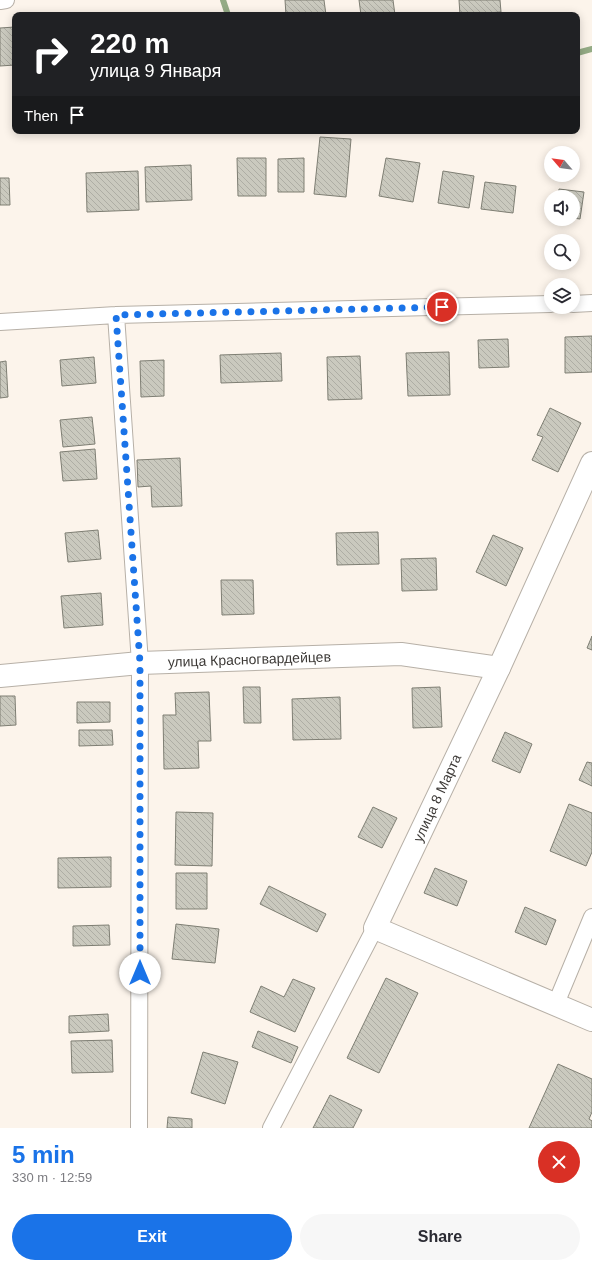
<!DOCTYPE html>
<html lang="en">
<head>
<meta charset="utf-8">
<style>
	:root { --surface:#fff; --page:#f7f7f7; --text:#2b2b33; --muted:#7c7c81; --accent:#1a73e8 }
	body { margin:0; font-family:Helvetica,sans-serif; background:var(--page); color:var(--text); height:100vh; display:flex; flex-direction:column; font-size:15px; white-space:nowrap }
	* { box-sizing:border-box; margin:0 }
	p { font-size:13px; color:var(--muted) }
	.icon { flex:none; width:22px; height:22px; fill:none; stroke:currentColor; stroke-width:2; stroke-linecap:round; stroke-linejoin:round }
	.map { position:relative; height:1128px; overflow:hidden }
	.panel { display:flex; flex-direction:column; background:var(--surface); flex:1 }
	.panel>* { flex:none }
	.top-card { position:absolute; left:12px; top:12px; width:568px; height:122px; border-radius:8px; box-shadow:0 2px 10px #0003; background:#202124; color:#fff; overflow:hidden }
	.needle { width:26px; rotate:298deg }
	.buttons { position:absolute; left:544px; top:146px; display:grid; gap:8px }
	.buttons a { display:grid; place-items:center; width:36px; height:36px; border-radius:50%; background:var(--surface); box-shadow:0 2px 10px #0003; font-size:20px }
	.pin { position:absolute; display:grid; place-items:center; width:34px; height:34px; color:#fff; margin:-17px; border:2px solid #fff; border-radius:50%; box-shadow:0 1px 4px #0007 }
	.me { position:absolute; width:44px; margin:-22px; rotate:0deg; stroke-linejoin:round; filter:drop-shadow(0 0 3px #0008) }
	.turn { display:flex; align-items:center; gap:14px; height:84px; padding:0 12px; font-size:18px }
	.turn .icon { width:52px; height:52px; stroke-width:2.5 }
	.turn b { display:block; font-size:28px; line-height:34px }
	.then { display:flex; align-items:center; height:38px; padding:0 12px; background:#0003; gap:8px; font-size:15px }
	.round { display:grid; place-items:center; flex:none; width:42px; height:42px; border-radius:21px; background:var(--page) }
	.overview { display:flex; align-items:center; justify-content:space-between; height:68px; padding:0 12px }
	h1 { font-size:24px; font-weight:800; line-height:30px; color:var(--accent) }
	.primary-button { display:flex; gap:8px; margin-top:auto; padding:8px 12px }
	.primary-button a { flex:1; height:46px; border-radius:24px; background:var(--accent); color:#fff; font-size:16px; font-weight:800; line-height:46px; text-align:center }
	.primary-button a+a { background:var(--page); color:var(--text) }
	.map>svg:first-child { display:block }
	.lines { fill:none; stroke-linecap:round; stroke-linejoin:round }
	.stream { stroke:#94ab85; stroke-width:6 }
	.building { fill:url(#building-back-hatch); stroke:#7e7e73 }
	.street-casing { stroke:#b7b0a7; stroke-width:18 }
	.secondary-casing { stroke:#b7b0a7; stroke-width:24 }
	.street { stroke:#fff; stroke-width:16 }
	.secondary { stroke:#fff; stroke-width:22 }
	.route { stroke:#1a73e8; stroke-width:7; stroke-dasharray:0 12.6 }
	.labels { text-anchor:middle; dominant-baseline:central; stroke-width:3; stroke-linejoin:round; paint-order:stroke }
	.street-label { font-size:14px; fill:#3d3a37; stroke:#fff }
</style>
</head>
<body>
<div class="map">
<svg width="592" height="1128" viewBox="0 0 592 1128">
	<defs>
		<pattern id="building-back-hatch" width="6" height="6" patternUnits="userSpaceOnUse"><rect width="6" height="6" fill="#cac9be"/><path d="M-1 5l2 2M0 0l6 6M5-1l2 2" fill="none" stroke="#aeada4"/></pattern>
	</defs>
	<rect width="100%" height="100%" fill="#fcf4eb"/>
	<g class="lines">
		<!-- stream -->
		<path class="stream" d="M223 0 228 15
			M577 53 592 49"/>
	</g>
	<!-- building -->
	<path class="building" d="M285 0H324L326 15H286Z
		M359 0H393L395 15H361Z
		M459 0H500L501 12 460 15Z
		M15 27V65L0 66V28Z
		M320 137 351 139 346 197 314 194Z
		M237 158H266V196H238Z
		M304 158V192H278V159Z
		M386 158 420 163 413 202 379 196Z
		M191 165 192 200 146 202 145 167Z
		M138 171 139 210 87 212 86 173Z
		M443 171 474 176 469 208 438 203Z
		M0 178H9L10 205H0Z
		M485 182 516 186 513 213 481 209Z
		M559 189 584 192 580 219 573 218V197H558Z
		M592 336V372L565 373V337Z
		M508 339 509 367 479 368 478 340Z
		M449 352 450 395 408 396 406 353Z
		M281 353 282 381 221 383 220 355Z
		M360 356 362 399 328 400 327 357Z
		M94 357 96 383 62 386 60 360Z
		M164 360V396L141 397 140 361Z
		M6 361 8 397 0 398V362Z
		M550 408 581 423 558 472 532 460 543 437 537 435Z
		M92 417 95 444 63 447 60 420Z
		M95 449 97 479 63 481 60 452Z
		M180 458 182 506 152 507 151 486 138 487 137 460Z
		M98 530 101 559 68 562 65 533Z
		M378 532 379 564 337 565 336 533Z
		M493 535 523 548 506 586 476 572Z
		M436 558 437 590 402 591 401 559Z
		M221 580H253L254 614 222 615Z
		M101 593 103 625 64 628 61 596Z
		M592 636V650L587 648Z
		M243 687H260L261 723H244Z
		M440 687 442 727 413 728 412 688Z
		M209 692 211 741H198L199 768 164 769 163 715H176L175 693Z
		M0 696H15L16 725 0 726Z
		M340 697 341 739 293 740 292 699Z
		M77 702H110V722L77 723Z
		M79 730H112L113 745 79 746Z
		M505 732 532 744 520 773 492 761Z
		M587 762 592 763V786L579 780Z
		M569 804 592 813V852L586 866 550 851Z
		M373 807 397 818 382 848 358 837Z
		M176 812 213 813 212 866 175 865Z
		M111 857V887L58 888V858Z
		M435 868 467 881 457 906 424 893Z
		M176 873H207V909H176Z
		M269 886 326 914 317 932 260 904Z
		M525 907 556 920 546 945 515 932Z
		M176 924 219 929 215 963 172 959Z
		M109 925 110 945 73 946V926Z
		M386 978 418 993 379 1073 347 1058Z
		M293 979 315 988 295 1032 250 1012 261 986 284 997Z
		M108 1014 109 1031 69 1033V1016Z
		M258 1031 298 1047 291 1063 252 1047Z
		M112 1040 113 1072 72 1073 71 1041Z
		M203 1052 238 1062 225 1104 191 1093Z
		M558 1064 592 1079V1112L589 1119 592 1121V1128H529Z
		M330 1095 362 1110 353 1128H313Z
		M168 1117 192 1119V1128H167Z"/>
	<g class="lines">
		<!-- street casing -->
		<g class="street-casing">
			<path id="street" d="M0 1 6 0
				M573 304 592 303
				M116 315 140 663 139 1128
				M0 322 116 315 551 304
				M555 1006 592 917
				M271 1128 375 928"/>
		</g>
		<!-- secondary casing -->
		<g class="secondary-casing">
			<g id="secondary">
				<path d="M592 463 499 668 375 928 592 1020"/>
				<path id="s1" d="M0 676 140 663 401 654 499 668"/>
			</g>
		</g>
		<!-- street -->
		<use href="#street" class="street"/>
		<!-- secondary -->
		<use href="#secondary" class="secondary"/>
	</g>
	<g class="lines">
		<!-- route -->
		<path class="route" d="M140 973V663L116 315 442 307"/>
	</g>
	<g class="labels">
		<!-- street labels -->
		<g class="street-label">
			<text stroke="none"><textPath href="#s1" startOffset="250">улица Красногвардейцев</textPath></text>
			<text transform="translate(437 798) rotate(-65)">улица 8 Марта</text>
		</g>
	</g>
</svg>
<div class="buttons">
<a><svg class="needle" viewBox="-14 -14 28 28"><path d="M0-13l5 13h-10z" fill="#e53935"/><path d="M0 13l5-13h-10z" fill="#7c7c81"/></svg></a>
<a><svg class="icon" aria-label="sound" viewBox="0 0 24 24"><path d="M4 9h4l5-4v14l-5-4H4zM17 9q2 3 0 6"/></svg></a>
<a><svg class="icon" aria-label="search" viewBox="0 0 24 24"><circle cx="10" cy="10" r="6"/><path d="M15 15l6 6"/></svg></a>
<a><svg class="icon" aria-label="layers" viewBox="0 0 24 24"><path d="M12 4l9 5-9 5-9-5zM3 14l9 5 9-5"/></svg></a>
</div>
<div class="pin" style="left:442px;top:307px;background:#d93025"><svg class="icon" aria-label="arrive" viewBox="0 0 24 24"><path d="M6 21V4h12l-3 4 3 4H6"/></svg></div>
<svg class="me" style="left:140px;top:973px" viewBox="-20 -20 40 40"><circle r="19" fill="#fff"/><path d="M0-13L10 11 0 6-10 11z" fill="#1a73e8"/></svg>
<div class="top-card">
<div class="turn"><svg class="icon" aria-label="right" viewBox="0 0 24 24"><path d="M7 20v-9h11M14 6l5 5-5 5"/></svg><div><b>220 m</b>улица 9 Января</div></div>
<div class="then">Then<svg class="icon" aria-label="arrive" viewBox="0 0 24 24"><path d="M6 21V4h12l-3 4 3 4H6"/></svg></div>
</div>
</div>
<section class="panel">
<div class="overview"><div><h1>5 min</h1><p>330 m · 12:59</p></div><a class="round" style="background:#d93025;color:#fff"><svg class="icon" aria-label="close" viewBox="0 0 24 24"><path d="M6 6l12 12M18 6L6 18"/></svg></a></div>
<div class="primary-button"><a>Exit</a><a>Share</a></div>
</section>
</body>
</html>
